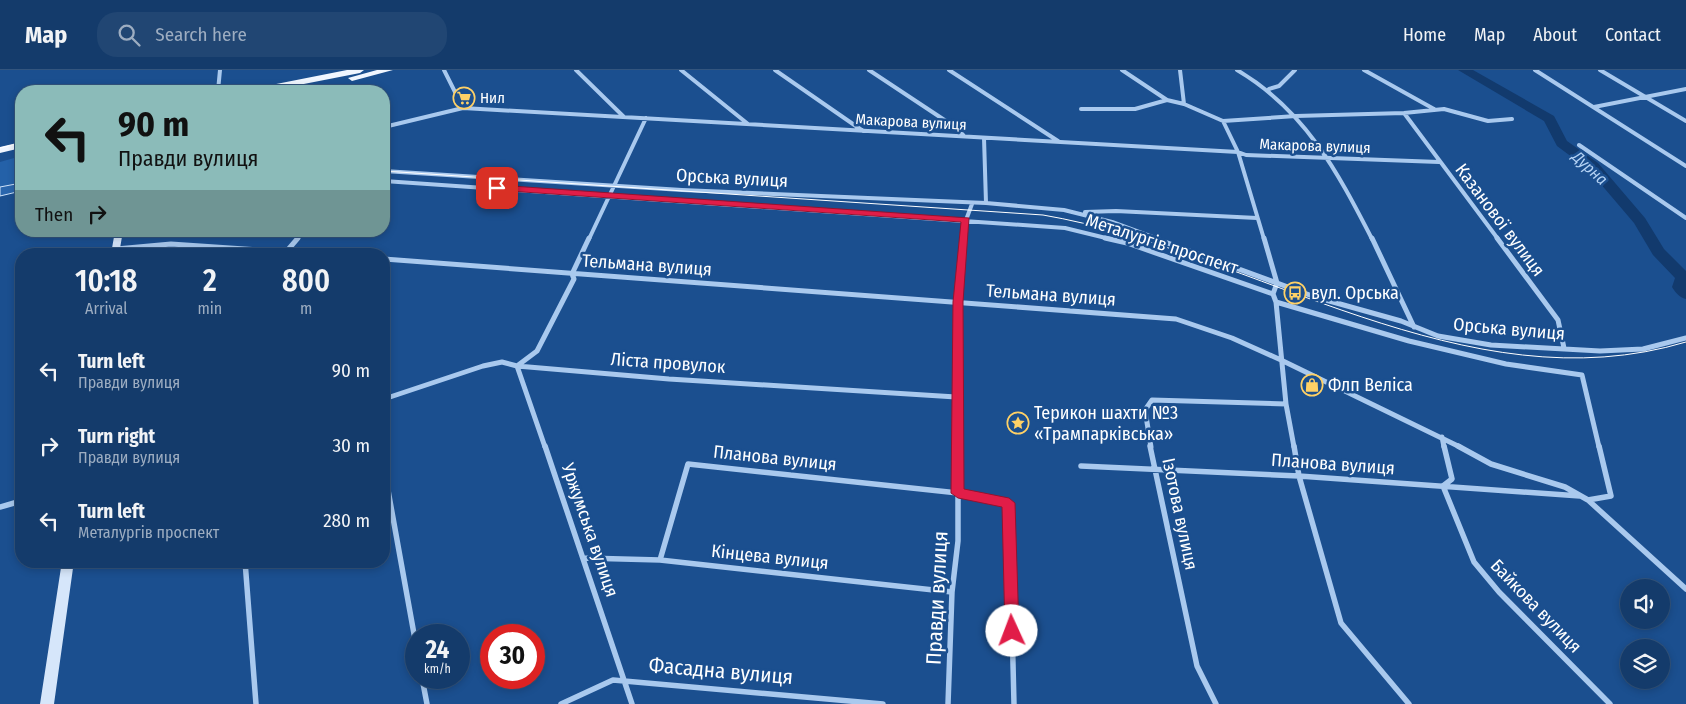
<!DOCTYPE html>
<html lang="en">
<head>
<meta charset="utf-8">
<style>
	:root { --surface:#143b6b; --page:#214673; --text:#f1f3f6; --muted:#9dadc1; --line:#33557e }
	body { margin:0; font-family:"Fira Sans Condensed",sans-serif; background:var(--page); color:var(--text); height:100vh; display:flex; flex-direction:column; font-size:19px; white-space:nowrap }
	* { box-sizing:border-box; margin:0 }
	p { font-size:16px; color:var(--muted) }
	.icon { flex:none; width:28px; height:28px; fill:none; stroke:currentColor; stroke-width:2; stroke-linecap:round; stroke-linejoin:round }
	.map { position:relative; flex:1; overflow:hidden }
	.side { position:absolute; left:15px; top:178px; width:375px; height:320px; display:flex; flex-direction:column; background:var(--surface); border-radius:20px; box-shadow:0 2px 8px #0003,0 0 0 1px var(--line) }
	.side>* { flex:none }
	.hud { position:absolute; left:15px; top:15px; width:375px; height:152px; border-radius:20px; box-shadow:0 2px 8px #0003,0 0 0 1px var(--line); background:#8bbbb9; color:#111; overflow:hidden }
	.buttons { position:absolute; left:1620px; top:509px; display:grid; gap:10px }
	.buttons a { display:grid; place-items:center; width:50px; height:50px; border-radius:50%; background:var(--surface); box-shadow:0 2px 8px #0003,0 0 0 1px var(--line); font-size:25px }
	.speed { position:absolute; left:405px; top:554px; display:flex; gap:10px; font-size:25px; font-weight:700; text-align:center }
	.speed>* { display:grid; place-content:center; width:65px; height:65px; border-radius:50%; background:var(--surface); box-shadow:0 2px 8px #0003,0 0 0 1px var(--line); line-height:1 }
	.speed small { font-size:12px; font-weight:400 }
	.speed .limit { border:8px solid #d22; background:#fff; color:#111 }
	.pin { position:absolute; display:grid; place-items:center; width:42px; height:42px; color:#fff; margin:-21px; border-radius:10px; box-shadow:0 2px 8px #0006 }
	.me { position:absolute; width:55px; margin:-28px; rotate:358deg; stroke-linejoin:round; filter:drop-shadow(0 0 4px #0008) }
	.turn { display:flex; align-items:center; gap:18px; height:105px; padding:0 20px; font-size:22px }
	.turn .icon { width:65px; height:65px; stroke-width:2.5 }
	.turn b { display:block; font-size:35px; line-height:42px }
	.then { display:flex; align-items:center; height:48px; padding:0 20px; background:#0003; gap:10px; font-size:19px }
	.eta { display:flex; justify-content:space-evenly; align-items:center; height:85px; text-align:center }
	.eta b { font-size:30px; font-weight:600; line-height:35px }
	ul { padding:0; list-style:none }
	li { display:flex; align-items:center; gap:15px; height:75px; padding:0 20px }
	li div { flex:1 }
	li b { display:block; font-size:19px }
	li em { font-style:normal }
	header { display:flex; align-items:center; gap:30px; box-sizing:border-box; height:70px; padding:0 25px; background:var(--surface); border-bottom:1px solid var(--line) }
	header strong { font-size:24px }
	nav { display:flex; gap:28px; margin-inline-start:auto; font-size:18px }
	.search { width:350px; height:45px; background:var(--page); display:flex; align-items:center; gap:12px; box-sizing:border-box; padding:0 18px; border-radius:20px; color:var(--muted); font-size:19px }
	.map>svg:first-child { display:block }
	.green { fill:#2461a8 }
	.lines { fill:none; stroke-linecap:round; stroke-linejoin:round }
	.river { fill:#123a6d; fill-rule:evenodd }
	.building { fill:#2a66ad; stroke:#cfe3fa }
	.street-far2 { stroke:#a9c9ee; stroke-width:4 }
	.street-far1 { stroke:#a9c9ee; stroke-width:5 }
	.street { stroke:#a9c9ee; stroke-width:5.5 }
	.secondary { fill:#d6e6fa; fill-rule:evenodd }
	.primary { fill:#f0f6ff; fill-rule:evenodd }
	.tram { stroke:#fff; stroke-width:1 }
	.route { fill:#e11d48; stroke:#92132f }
	.labels { text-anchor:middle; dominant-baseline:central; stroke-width:5; stroke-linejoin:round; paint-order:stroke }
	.far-poi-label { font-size:15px; fill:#fff; stroke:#1b4f8f; text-anchor:start }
	.far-street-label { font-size:15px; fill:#fff; stroke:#1b4f8f }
	.far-water-label { font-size:16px; font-style:italic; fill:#b5d3f5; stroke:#1b4f8f }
	.street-label { font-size:18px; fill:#fff; stroke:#1b4f8f }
	.poi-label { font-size:18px; fill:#fff; stroke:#1b4f8f; text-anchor:start }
	.near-street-label { font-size:21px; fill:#fff; stroke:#1b4f8f }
</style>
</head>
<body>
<header>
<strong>Map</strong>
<div class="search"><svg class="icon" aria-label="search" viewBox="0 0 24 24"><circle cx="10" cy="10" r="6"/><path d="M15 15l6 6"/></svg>Search here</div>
<nav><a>Home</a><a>Map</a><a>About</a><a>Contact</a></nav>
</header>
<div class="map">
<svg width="1686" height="634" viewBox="0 0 1686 634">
	<rect width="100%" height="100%" fill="#1b4f8f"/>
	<!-- green -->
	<path class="green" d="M21 86V113L0 117V92Z"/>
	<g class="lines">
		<!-- river -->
		<path class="river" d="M1458 0H1473L1554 46 1567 71 1598 93 1645 148 1664 179 1686 201V229C1679 227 1676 223 1672 217L1675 208 1653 185 1634 153 1588 99 1557 76 1544 51Z"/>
	</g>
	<!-- building -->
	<path class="building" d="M21 113V121L0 126V117Z"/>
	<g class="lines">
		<!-- street-far2 -->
		<path class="street-far2" d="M444 0 463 38
			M576 0 624 47
			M681 0 748 54
			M775 0 863 61
			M869 0 958 59 964 66
			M949 0 1058 71
			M1122 0 1167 30 1184 34 1223 51 1238 82 1264 169
			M1180 0 1184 34
			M1237 0C1305 40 1337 101 1372 169
			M1364 0 1434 39
			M1535 0 1686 96
			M1600 0 1686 51
			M1269 19 1279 16 1295 0
			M218 21 220 0
			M1594 37 1686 19
			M1081 39H1135L1167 30
			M1404 43 1498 169
			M1223 51 1296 46 1404 43 1444 39 1488 51 1512 49
			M384 57 463 38 1238 82 1246 85 1439 92
			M984 68 986 133
			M1579 75 1686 148
			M384 101 682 120 986 133 1064 140 1112 152 1158 169
			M384 111 1065 158 1110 169
			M1085 142 1116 141 1257 148
			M297 169 303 161
			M589 169 646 48
			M964 169 966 150 972 134"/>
		<!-- street-far1 -->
		<path class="street-far1" d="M1105 168 1127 173 1273 224
			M1154 168 1315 227 1401 251 1438 266 1491 275 1600 281 1643 279 1686 268
			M1264 168 1277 213 1273 224 1276 232 1286 334 1294 377
			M1372 168 1414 257
			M1497 168 1558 250 1564 278
			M116 179 171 174 317 184
			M286 182 298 168
			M384 189 1176 249 1232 268 1281 290 1460 377
			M1276 232 1409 271 1506 294 1582 305 1599 377
			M384 329 483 296 502 292 517 296 669 309 956 327
			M1442 367 1444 377
			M545 377 517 296 537 281 574 209 572 204 589 168
			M958 377V232L964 168
			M1151 377 1145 340 1152 330 1286 334"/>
		<!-- street -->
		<path class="street" d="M545 376 632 634
			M1150 376 1197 596 1216 634
			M1294 376 1299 406 1341 553 1409 634
			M1444 376 1452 409 1443 416 1474 492 1499 522 1610 634
			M1458 376 1491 394 1565 417 1588 430
			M1599 376 1611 426 1588 430 1686 519
			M1081 396 1299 406 1580 426
			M384 398 416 575
			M0 437 21 431
			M584 488 660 490 952 522
			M660 490 688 394 958 423 1009 433 1014 634
			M245 491 256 634
			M422 608 427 634
			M561 634 613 610 883 634
			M948 634 952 522 958 471V376"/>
		<!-- secondary -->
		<path class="secondary" d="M115 161H123L119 184H111Z
			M62 491H74L54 634H40Z"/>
		<!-- primary -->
		<path class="primary" d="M347 0H364L360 3 268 21H252L256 18Z
			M377 0H393L352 11 348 8Z
			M21 72V78L0 83V77Z"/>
		<!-- tram -->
		<path class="tram" d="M0 78 21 73
			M384 101 1043 145C1254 181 1466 338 1686 272"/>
	</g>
	<!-- route -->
	<path class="route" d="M497 115 969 148 963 232 964 419 1009 428 1015 433 1019 561 1017 565 1012 567 1007 565 1005 561 1002 437 958 428 951 423 953 232 961 152 494 120 493 118Z"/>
	<!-- icons -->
	<defs>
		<g id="supermarket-ring" transform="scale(1.125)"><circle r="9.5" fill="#1b4f8f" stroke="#ffd166" stroke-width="1.5"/><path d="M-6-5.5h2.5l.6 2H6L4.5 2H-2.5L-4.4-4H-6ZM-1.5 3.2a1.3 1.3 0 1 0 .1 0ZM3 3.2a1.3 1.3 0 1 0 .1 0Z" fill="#ffd166"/></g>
		<g id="bus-ring" transform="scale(1.125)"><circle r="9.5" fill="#1b4f8f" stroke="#ffd166" stroke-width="1.5"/><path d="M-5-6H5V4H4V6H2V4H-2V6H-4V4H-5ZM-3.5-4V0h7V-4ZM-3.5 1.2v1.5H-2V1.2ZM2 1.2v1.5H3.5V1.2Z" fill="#ffd166"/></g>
		<g id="shop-ring" transform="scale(1.125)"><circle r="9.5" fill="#1b4f8f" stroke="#ffd166" stroke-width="1.5"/><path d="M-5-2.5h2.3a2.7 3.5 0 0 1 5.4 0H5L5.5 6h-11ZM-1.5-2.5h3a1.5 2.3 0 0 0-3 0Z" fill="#ffd166"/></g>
		<g id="sight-ring" transform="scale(1.125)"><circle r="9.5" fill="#1b4f8f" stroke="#ffd166" stroke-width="1.5"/><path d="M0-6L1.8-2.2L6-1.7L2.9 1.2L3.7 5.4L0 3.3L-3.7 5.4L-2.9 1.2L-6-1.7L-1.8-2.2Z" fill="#ffd166"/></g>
	</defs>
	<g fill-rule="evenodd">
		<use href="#supermarket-ring" x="464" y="28"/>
		<use href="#bus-ring" x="1295" y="223"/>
		<use href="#shop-ring" x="1312" y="315"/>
		<use href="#sight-ring" x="1018" y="353"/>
	</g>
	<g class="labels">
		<!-- far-poi labels -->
		<g class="far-poi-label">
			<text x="480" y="28">Нил</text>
		</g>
		<!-- far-street labels -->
		<g class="far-street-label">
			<text transform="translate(911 52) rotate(3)">Макарова вулиця</text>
			<text transform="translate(1315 76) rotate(2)">Макарова вулиця</text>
		</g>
		<!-- far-water labels -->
		<g class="far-water-label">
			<text transform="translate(1590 98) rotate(43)">Дурна</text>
		</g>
		<!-- street labels -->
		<g class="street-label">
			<text transform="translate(732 108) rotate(3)">Орська вулиця</text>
			<text transform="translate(1500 150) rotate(53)">Казанової вулиця</text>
			<text transform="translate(1162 174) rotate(18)">Металургів проспект</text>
			<text transform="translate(647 195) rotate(4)">Тельмана вулиця</text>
			<text transform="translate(1051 225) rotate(4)">Тельмана вулиця</text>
			<text transform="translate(1509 259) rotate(5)">Орська вулиця</text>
			<text transform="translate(668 293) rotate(4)">Ліста провулок</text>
			<text transform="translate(775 388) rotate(6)">Планова вулиця</text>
			<text transform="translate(1333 394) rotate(4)">Планова вулиця</text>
			<text transform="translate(1180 444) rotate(78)">Ізотова вулиця</text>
			<text transform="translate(590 460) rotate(71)">Уржумська вулиця</text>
			<text transform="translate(770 487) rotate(6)">Кінцева вулиця</text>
			<text transform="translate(1536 536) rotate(46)">Байкова вулиця</text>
		</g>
		<!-- poi labels -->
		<g class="poi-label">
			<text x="1311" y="223">вул. Орська</text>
			<text x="1328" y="315">Флп Веліса</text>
			<text x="1034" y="343">Терикон шахти №3<tspan x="1034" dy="21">«Трампарківська»</tspan></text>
		</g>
		<!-- near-street labels -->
		<g class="near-street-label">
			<text transform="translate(937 528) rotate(-87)">Правди вулиця</text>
			<text transform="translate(721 601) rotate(5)">Фасадна вулиця</text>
		</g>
	</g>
</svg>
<div class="buttons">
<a><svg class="icon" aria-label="sound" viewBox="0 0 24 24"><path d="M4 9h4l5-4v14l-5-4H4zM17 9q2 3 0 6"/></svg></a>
<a><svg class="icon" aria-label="layers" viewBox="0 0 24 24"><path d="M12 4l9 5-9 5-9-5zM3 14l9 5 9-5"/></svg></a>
</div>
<div class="speed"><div>24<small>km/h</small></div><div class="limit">30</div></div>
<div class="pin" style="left:497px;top:118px;background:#d93025"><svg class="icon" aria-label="arrive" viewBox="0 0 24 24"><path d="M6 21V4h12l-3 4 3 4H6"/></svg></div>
<svg class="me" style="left:1012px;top:561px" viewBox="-20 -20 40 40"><circle r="19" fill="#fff"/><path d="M0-13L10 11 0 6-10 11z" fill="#e11d48"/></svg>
<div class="hud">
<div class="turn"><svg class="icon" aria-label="left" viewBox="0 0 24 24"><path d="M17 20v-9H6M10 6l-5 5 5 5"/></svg><div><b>90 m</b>Правди вулиця</div></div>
<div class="then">Then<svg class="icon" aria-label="right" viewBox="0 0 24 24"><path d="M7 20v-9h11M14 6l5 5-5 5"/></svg></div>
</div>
<section class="side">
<div class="eta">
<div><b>10:18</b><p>Arrival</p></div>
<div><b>2</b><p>min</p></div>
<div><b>800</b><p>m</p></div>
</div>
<ul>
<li><svg class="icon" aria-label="left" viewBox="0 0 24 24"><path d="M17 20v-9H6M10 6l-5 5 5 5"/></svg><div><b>Turn left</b><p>Правди вулиця</p></div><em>90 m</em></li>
<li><svg class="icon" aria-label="right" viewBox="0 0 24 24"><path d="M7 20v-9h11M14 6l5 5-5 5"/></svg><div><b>Turn right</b><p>Правди вулиця</p></div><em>30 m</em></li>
<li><svg class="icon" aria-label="left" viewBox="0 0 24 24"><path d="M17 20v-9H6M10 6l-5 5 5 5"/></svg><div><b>Turn left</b><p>Металургів проспект</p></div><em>280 m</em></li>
</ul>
</section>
</div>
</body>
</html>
